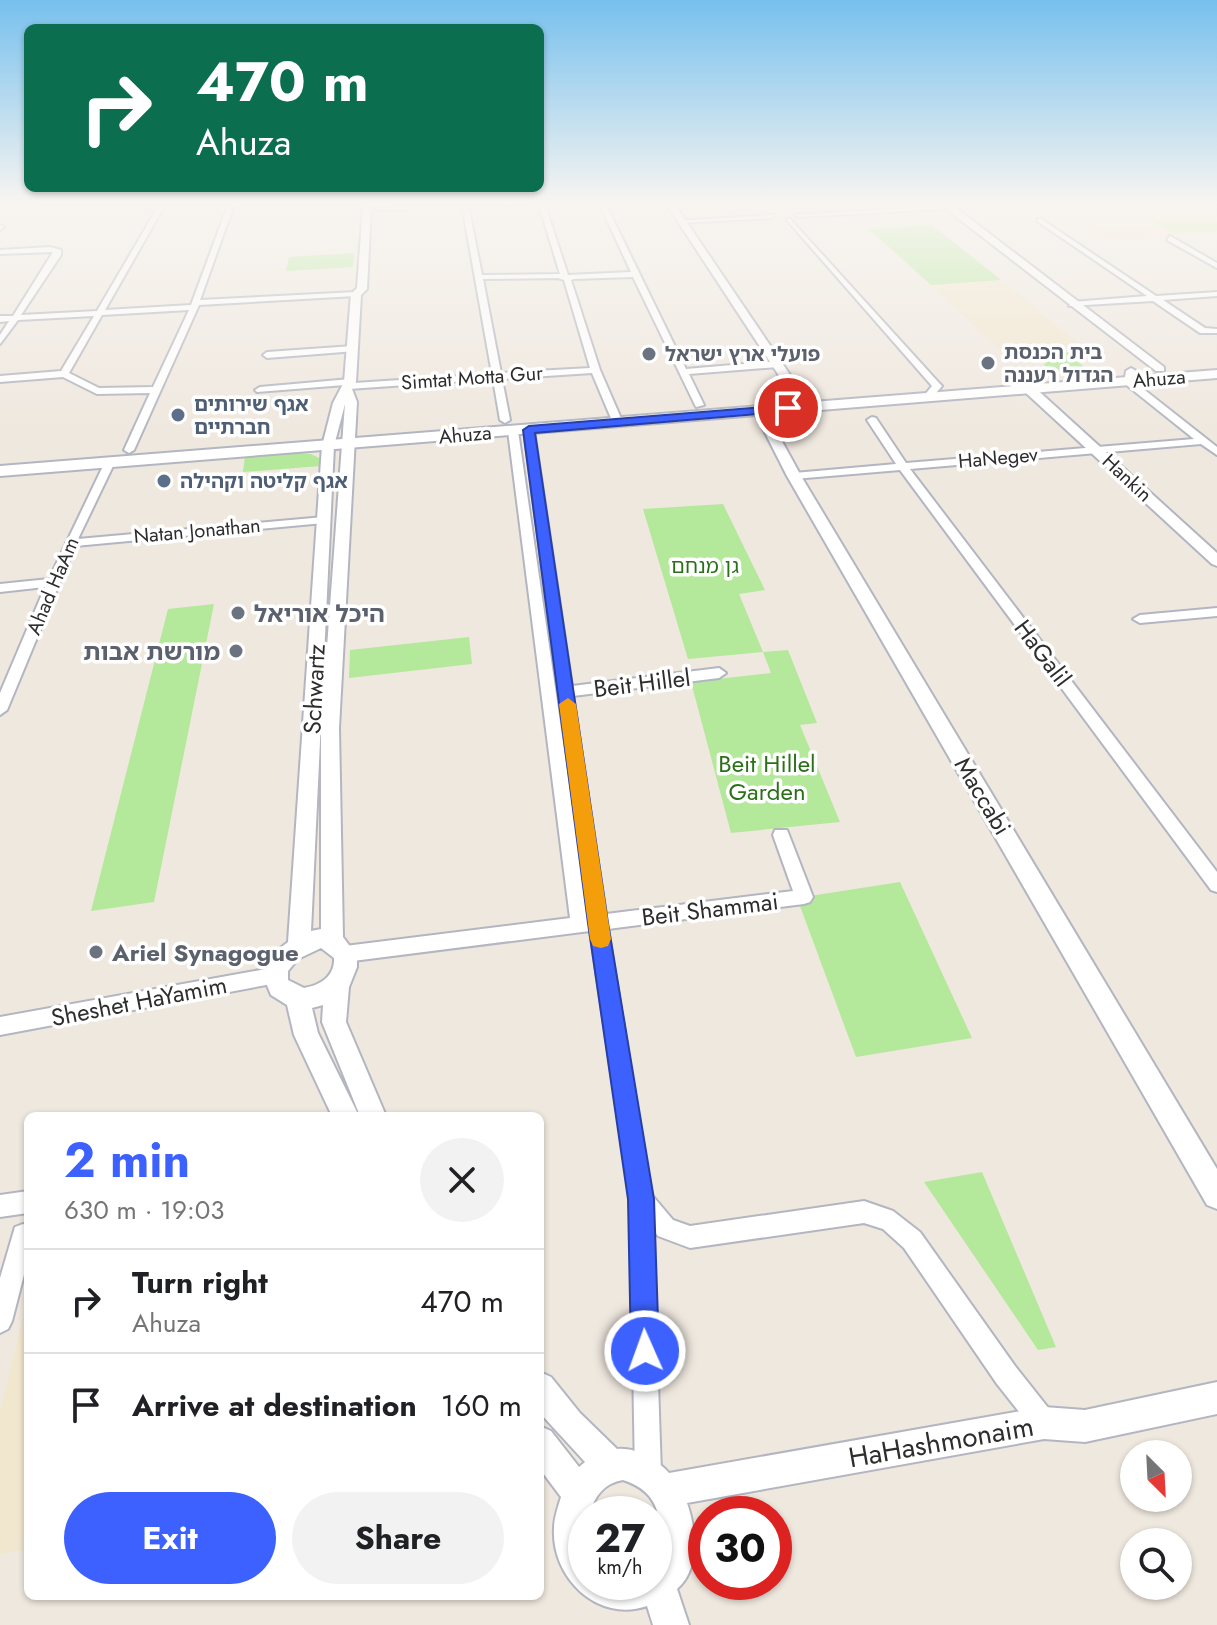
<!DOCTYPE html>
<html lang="en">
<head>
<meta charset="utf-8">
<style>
	:root { --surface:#fff; --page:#f2f2f2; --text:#202124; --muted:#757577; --line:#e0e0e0; --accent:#3c61ff }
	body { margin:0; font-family:Jost,"Noto Sans Hebrew",sans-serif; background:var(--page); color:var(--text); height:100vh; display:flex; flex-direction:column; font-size:30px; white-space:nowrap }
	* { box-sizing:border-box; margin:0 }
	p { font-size:26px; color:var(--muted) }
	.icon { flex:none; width:44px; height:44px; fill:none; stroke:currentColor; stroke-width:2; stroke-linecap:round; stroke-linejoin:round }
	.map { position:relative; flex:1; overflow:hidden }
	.sheet { position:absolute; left:24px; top:1112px; width:520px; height:488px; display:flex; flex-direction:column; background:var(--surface); border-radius:12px; box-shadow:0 2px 6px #0004 }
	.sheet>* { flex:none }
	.guide { position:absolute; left:24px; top:24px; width:520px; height:168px; border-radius:12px; box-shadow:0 2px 6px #0004; background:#0b6e4f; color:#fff; overflow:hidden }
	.needle { width:52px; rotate:156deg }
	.controls { position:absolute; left:1120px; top:1440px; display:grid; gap:16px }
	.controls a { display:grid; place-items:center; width:72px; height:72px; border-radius:50%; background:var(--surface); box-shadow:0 2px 6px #0004; font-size:40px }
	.speed { position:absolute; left:568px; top:1496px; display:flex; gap:16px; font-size:40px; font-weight:700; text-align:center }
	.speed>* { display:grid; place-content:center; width:104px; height:104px; border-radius:50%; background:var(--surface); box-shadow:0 2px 6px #0004; line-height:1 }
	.speed small { font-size:20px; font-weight:400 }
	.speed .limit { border:12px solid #d22; background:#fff; color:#111 }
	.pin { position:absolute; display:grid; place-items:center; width:68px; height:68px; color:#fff; margin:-34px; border:4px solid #fff; border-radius:50%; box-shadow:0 2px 8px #0007 }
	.me { position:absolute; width:88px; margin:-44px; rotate:358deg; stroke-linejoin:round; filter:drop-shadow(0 0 6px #0008) }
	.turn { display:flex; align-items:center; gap:28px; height:168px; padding:0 40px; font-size:36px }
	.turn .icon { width:104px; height:104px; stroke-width:2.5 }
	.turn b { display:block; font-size:56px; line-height:68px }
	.round { display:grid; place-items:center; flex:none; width:84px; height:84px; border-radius:42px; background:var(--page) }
	.overview { display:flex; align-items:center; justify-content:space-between; height:136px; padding:0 40px }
	h1 { font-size:48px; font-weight:700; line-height:60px; color:var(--accent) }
	.cta { display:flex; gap:16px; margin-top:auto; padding:16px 40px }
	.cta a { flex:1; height:92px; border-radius:48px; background:var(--accent); color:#fff; font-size:32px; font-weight:700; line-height:92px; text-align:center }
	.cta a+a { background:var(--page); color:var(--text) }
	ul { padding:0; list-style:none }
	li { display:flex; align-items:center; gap:24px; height:104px; padding:0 40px; border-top:2px solid var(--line) }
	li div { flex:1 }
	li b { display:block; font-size:30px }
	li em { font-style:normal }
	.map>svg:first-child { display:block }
	.education { fill:#f1e6ce }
	.green { fill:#b4e89a }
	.pitch { fill:#c9ef95 }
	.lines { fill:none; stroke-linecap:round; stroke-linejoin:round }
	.minor-casing { stroke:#b3b6c1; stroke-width:4 }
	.tertiary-casing { stroke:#b3b6c1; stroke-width:4 }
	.secondary-casing { stroke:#b3b6c1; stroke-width:4 }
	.minor { fill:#fff; fill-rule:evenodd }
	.tertiary { fill:#fff; fill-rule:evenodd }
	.secondary { fill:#fff; fill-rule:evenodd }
	.route { fill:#3c61ff; stroke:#273fa6; stroke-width:2 }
	.slow { fill:#f59e0b }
	.worship-dot { fill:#6b7280; stroke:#fff; stroke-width:3 }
	.service-dot { fill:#5c6f8a; stroke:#fff; stroke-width:3 }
	.labels { text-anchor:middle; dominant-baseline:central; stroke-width:7; stroke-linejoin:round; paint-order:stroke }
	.far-worship-label { font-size:20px; font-weight:bold; fill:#5b616d; stroke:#fff; text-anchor:start }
	.far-street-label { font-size:20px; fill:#2d2d2d; stroke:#fff }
	.far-service-label { font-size:20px; font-weight:bold; fill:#4e5e75; stroke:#fff; text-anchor:start }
	.far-park-label { font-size:20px; fill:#2a7017; stroke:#fff }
	.worship-label { font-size:24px; font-weight:bold; fill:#5b616d; stroke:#fff; text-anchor:start }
	.street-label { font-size:24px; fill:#2d2d2d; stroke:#fff }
	.park-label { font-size:24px; fill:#2a7017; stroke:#fff }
	.near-street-label { font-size:28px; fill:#2d2d2d; stroke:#fff }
</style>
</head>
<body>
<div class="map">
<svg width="1217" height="1625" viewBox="0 0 1217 1625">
	<rect width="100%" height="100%" fill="#efe8df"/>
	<!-- education -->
	<path class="education" d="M1049 205H1212L1217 209 1205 210 1217 216V233L1105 240Z
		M1001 280 1079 344 1001 350 931 285Z
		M28 1296V1549L0 1554V1412Z"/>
	<!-- green -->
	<path class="green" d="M932 225 1001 280 931 285 869 229Z
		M354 253 353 267 286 271 289 257Z
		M1060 345 1085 368 1050 370 1043 364 1047 363 1030 347Z
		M298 453 311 454 323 460 321 466 243 472 245 456Z
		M723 504 765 590 739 594 763 652 788 650 817 723 800 725 840 822 731 833 691 682 771 673 763 652 688 659 643 509Z
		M214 604 154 902 91 911 168 609Z
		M469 637 472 664 349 678 350 650Z
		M900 882 972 1038 856 1057 797 898Z
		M982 1172 1056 1347 1038 1350 924 1182Z"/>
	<!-- pitch -->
	<path class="pitch" d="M1208 218 1217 222V231L1174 233 1153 221Z"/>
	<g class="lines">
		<!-- minor casing -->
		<g class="minor-casing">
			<path id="minor" d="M159 205H165L105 310 191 305 228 205H234L200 300 356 292 360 294 356 296 199 305 134 450 129 453 124 450 150 393 97 394 63 377 0 382V376L61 371 94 316 18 320 0 344V335L9 321 0 322V316H13L53 252 0 254V250L50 247 61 250V255L21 315 97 311ZM189 310 153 387 99 388 69 373 102 315Z
				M400 205H406L405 210H364L400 207Z
				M462 205H468L482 275 560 274 539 205H545L568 275 631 272 600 205H606L686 369 778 361 783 364 778 367 689 374 704 405 696 407 633 277 574 279 571 280 600 370 623 423 622 425 613 423 592 373 502 379 510 420 505 423 500 420 493 379 349 389 345 385 257 392 255 390 260 387 350 379 354 383 492 374ZM558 278 564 280 590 368 501 373 483 279Z
				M955 205H981L957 208Z
				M946 206 944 209 798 217 795 215Z
				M774 215 772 218 681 223 678 221Z
				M786 219H790L940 384 942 386 931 399 923 397 932 386Z
				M1037 219H1041L1156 296 1217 292V296L1163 300 1205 328 1217 329V333H1200L1153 301 1069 306 1072 302 1147 296 1037 221Z
				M0 225 4 227 0 230Z
				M1170 236 1217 263V268L1167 240Z
				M353 346 356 347V351L267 358 263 355 267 352Z
				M1131 368 1136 371 1132 380 1217 447V455L1201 444 910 469 1217 872V892L1211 890 900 470 794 479 789 476 794 473 896 464 867 420 872 417 876 418 906 463 1194 439 1124 383 1126 371Z
				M529 427 534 430 572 686 719 668 726 673 719 678 573 696 606 914 793 891 773 835 775 830H787L789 835 813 897 810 902 804 904 608 929 651 1194 673 1220 690 1226 864 1201 893 1211 920 1232 1015 1366 1053 1414 1057 1423 1053 1432 1044 1436 1035 1432 997 1384 904 1248 883 1229 864 1223 690 1248 658 1236 653 1230 661 1473 657 1482 648 1486 639 1482 635 1473 630 1199 590 931 345 962 339 960 336 954 339 948 345 946 570 918 508 431 513 428 518 431 588 916 524 430Z
				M109 461 114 464 78 539 324 517 330 520 324 523 75 546 7 710 0 715V693L45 587 0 592V584L49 579 104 464Z
				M1217 608V616L1140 623 1133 619 1140 615Z
				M277 967 284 969 286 975 284 981 277 983 0 1035V1017Z
				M28 1191V1213L0 1217V1195Z
				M23 1224 28 1226V1259L12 1321 8 1329 0 1333V1278L15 1227Z"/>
		</g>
		<!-- tertiary casing -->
		<g class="tertiary-casing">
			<path id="tertiary" d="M363 205H371L367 289 361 295 356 382 352 389 357 402 339 728 343 937 357 956V967L349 987 346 1022 386 1116H360L322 1022 323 1005 312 1008 318 1033 359 1116H332L294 1035 287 1005 271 995 264 978 274 953 288 942 322 446 333 403 344 382 351 294 357 288ZM345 404 321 728V929L311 931 334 446ZM321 948 334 958C335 976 321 985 304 988L288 980V971L298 959Z
				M667 205H675L803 394 820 403V409H812L795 400Z
				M950 208H956L1164 367V371H1156L950 212Z
				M1004 379 1033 386 1217 553V566L1212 564 1025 392 1004 383Z
				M772 395 778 399 766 412 801 476 1217 1169V1209L1207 1205 787 476 754 411Z
				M540 1372 551 1377 580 1413 617 1449C635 1447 657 1459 669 1473L1044 1407 1085 1410 1217 1382V1414L1085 1442 1044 1439 687 1503C696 1529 701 1568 677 1589L689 1625H653L647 1606C598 1623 551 1578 554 1528 554 1518 558 1507 561 1497L540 1469V1426L551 1431 579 1467 585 1462 540 1413ZM623 1480C678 1498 654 1546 654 1582H586V1514H590C594 1496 605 1483 623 1480Z"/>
		</g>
		<!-- secondary casing -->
		<g class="secondary-casing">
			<path id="secondary" d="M1217 370V378L0 476V466Z"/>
		</g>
		<!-- minor -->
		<use href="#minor" class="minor"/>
		<!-- tertiary -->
		<use href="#tertiary" class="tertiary"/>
		<!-- secondary -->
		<use href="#secondary" class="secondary"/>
	</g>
	<!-- sky -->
	<linearGradient id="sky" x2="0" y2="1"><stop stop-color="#77c0ed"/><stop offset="0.47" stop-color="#f8f5f1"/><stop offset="1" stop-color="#f8f5f1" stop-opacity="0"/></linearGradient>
	<rect width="1217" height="432" fill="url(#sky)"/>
	<!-- route -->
	<path class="route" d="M788 405 794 408 792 411 535 433 608 923 654 1199 659 1351 655 1361 645 1365 635 1361 631 1351 628 1199 588 923 523 430 529 426Z"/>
	<!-- slow -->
	<path class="slow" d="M568 698 576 704 611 939 608 946 601 948 593 946 590 939 559 704Z"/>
	<!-- markers -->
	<g class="worship-dot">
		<circle cx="649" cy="354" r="8"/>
		<circle cx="988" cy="363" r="8"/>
		<circle cx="238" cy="613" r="8"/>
		<circle cx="236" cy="651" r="8"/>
		<circle cx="96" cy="952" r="8"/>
	</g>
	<g class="service-dot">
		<circle cx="178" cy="415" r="8"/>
		<circle cx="164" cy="481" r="8"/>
	</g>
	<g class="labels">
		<!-- far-worship labels -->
		<g class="far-worship-label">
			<text x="1004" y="352">בית הכנסת<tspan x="1004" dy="23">הגדול רעננה</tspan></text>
			<text x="665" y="354">פועלי ארץ ישראל</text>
		</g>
		<!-- far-street labels -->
		<g class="far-street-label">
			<text transform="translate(472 378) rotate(-4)">Simtat Motta Gur</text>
			<text transform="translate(1159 379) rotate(-5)">Ahuza</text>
			<text transform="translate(465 435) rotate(-5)">Ahuza</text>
			<text transform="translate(998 458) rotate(-5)">HaNegev</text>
			<text transform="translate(1127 478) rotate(43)">Hankin</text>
			<text transform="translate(197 531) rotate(-5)">Natan Jonathan</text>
			<text transform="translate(53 586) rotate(-67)">Ahad HaAm</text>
		</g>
		<!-- far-service labels -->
		<g class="far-service-label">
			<text x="194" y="404">אגף שירותים<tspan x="194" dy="23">חברתיים</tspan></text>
			<text x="180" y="481">אגף קליטה וקהילה</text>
		</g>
		<!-- far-park labels -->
		<g class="far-park-label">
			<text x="705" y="566">גן מנחם</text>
		</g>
		<!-- worship labels -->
		<g class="worship-label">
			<text x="254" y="613">היכל אוריאל</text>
			<text x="220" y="651" text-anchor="end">מורשת אבות</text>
			<text x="112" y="952">Ariel Synagogue</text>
		</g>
		<!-- street labels -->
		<g class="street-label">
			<text transform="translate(1043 653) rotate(53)">HaGalil</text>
			<text transform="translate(642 683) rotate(-7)">Beit Hillel</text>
			<text transform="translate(314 689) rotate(-87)">Schwartz</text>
			<text transform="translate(983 796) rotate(59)">Maccabi</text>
			<text transform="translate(710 909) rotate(-7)">Beit Shammai</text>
			<text transform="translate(139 1001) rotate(-11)">Sheshet HaYamim</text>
		</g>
		<!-- park labels -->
		<g class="park-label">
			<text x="767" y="763">Beit Hillel<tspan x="767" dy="28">Garden</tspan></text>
		</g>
		<!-- near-street labels -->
		<g class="near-street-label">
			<text transform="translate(941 1442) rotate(-10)">HaHashmonaim</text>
		</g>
	</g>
</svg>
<div class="controls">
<a><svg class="needle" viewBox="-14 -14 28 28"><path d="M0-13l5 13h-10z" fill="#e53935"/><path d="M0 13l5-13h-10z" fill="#757577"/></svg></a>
<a><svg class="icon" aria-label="search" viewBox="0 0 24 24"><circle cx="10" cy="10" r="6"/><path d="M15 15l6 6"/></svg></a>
</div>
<div class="speed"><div>27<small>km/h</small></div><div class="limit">30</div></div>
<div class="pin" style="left:788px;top:408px;background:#d93025"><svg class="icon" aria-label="arrive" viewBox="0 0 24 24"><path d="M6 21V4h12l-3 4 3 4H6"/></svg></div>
<svg class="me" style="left:645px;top:1351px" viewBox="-20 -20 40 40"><circle r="17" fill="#3c61ff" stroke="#fff" stroke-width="3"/><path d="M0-11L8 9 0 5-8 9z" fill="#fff"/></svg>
<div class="guide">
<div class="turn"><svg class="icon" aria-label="right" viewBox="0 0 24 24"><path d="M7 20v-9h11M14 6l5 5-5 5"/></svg><div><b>470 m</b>Ahuza</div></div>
</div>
<section class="sheet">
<div class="overview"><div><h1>2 min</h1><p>630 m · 19:03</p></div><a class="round"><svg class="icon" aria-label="close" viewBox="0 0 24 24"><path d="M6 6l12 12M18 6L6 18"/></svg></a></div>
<ul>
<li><svg class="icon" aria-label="right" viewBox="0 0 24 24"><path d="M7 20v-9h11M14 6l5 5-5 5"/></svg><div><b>Turn right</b><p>Ahuza</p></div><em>470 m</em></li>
<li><svg class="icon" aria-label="arrive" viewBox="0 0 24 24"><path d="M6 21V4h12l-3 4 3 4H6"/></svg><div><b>Arrive at destination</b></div><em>160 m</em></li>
</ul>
<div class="cta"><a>Exit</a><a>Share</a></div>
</section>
</div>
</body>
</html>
